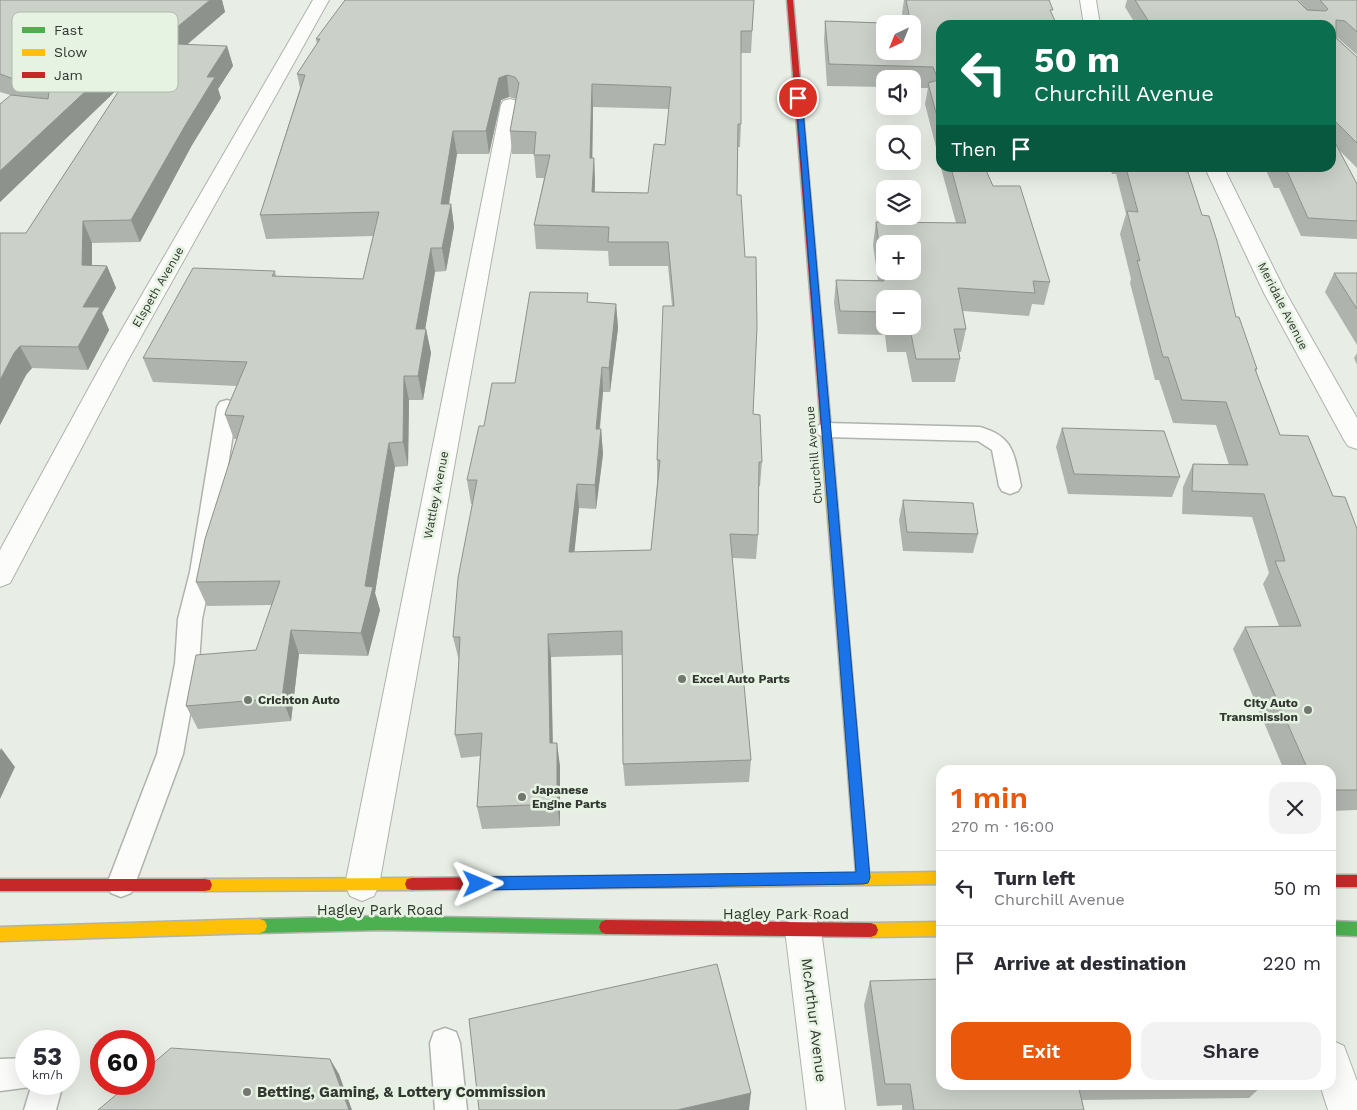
<!DOCTYPE html>
<html lang="en">
<head>
<meta charset="utf-8">
<style>
	:root { --surface:#fff; --page:#f2f2f3; --text:#2b2b33; --muted:#7c7c81; --line:#e1e1e2; --accent:#ea580c }
	body { margin:0; font-family:"Work Sans",sans-serif; background:var(--page); color:var(--text); height:100vh; display:flex; flex-direction:column; font-size:19px; white-space:nowrap }
	* { box-sizing:border-box; margin:0 }
	p { font-size:16px; color:var(--muted) }
	.icon { flex:none; width:28px; height:28px; fill:none; stroke:currentColor; stroke-width:2; stroke-linecap:round; stroke-linejoin:round }
	.map { position:relative; flex:1; overflow:hidden }
	.side { position:absolute; left:936px; top:765px; width:400px; height:325px; display:flex; flex-direction:column; background:var(--surface); border-radius:15px; box-shadow:0 5px 20px #0002 }
	.side>* { flex:none }
	.banner { position:absolute; left:936px; top:20px; width:400px; height:152px; border-radius:15px; box-shadow:0 5px 20px #0002; background:#0b6e4f; color:#fff; overflow:hidden }
	.needle { width:32px; rotate:223deg }
	.fabs { position:absolute; left:876px; top:15px; display:grid; gap:10px }
	.fabs a { display:grid; place-items:center; width:45px; height:45px; border-radius:10px; background:var(--surface); box-shadow:0 5px 20px #0002; font-size:25px }
	.speed { position:absolute; left:15px; top:1030px; display:flex; gap:10px; font-size:25px; font-weight:700; text-align:center }
	.speed>* { display:grid; place-content:center; width:65px; height:65px; border-radius:50%; background:var(--surface); box-shadow:0 5px 20px #0002; line-height:1 }
	.speed small { font-size:12px; font-weight:400 }
	.speed .limit { border:8px solid #d22; background:#fff; color:#111 }
	.pin { position:absolute; display:grid; place-items:center; width:42px; height:42px; color:#fff; margin:-21px; border:2px solid #fff; border-radius:50%; box-shadow:0 1px 5px #0007 }
	.me { position:absolute; width:55px; margin:-28px; rotate:89deg; stroke-linejoin:round; filter:drop-shadow(0 0 4px #0008) }
	.turn { display:flex; align-items:center; gap:18px; height:105px; padding:0 15px; font-size:22px }
	.turn .icon { width:65px; height:65px; stroke-width:2.5 }
	.turn b { display:block; font-size:35px; line-height:42px }
	.then { display:flex; align-items:center; height:48px; padding:0 15px; background:#0003; gap:10px; font-size:19px }
	.round { display:grid; place-items:center; flex:none; width:52px; height:52px; border-radius:15px; background:var(--page) }
	.overview { display:flex; align-items:center; justify-content:space-between; height:85px; padding:0 15px }
	h1 { font-size:30px; font-weight:600; line-height:38px; color:var(--accent) }
	.button { display:flex; gap:10px; margin-top:auto; padding:10px 15px }
	.button a { flex:1; height:58px; border-radius:15px; background:var(--accent); color:#fff; font-size:20px; font-weight:600; line-height:58px; text-align:center }
	.button a+a { background:var(--page); color:var(--text) }
	ul { padding:0; list-style:none }
	li { display:flex; align-items:center; gap:15px; height:75px; padding:0 15px; border-top:1px solid var(--line) }
	li div { flex:1 }
	li b { display:block; font-size:19px }
	li em { font-style:normal }
	.map>svg:first-child { display:block }
	.lines { fill:none; stroke-linecap:round; stroke-linejoin:round }
	.lane-casing { stroke:#aeb3ad; stroke-width:3 }
	.street-casing { stroke:#aeb3ad; stroke-width:2 }
	.fast-casing { stroke:#aeb3ad; stroke-width:3 }
	.slow-casing { stroke:#aeb3ad; stroke-width:3 }
	.jam-casing { stroke:#aeb3ad; stroke-width:3 }
	.lane { fill:#fcfcfb; fill-rule:evenodd }
	.street { fill:#fcfcfb; fill-rule:evenodd }
	.fast { fill:#4caf50; fill-rule:evenodd }
	.slow { fill:#ffc107; fill-rule:evenodd }
	.jam { fill:#c62828; fill-rule:evenodd }
	.wall { fill:#afb3ad; fill-rule:evenodd }
	.shaded-wall { fill:#8e928d }
	.building { fill:#cbd0c9; stroke:#8e928d; fill-rule:evenodd }
	.route { fill:#1a73e8; stroke:#114b97 }
	.poi-dot { fill:#727770; stroke:#e6f2e2; stroke-width:2 }
	.labels { text-anchor:middle; dominant-baseline:central; stroke-width:5; stroke-linejoin:round; paint-order:stroke }
	.street-label { font-size:12px; fill:#323731; stroke:#e6f2e2 }
	.poi-label { font-size:12px; font-weight:bold; fill:#323731; stroke:#e6f2e2; text-anchor:start }
	.near-street-label { font-size:15px; fill:#323731; stroke:#e6f2e2 }
	.near-poi-label { font-size:15px; font-weight:bold; fill:#323731; stroke:#e6f2e2; text-anchor:start }
	.key { fill:#e6f2e2; stroke:#b0baad; stroke-width:1 }
	.key-label { font-size:14px; fill:#323731 }
</style>
</head>
<body>
<div class="map">
<svg width="1357" height="1110" viewBox="0 0 1357 1110">
	<rect width="100%" height="100%" fill="#e8eee6"/>
	<g class="lines">
		<!-- lane casing -->
		<g class="lane-casing">
			<path id="lane" d="M227 400 234 402 237 407 212 572 202 619 199 664 183 754 135 884 131 893 121 897 111 893 107 884 157 754 175 664 178 619 190 572 217 407 220 402Z
				M826 423 980 427C1015 437 1014 455 1021 486L1018 491 1010 494 1002 491 999 486 992 450 978 441 826 437 819 435 816 430 819 425Z
				M445 1028 456 1032 460 1043 467 1110H435L430 1043 434 1032Z
				M26 1058V1084H63L56 1110H24L31 1087 0 1091V1059Z"/>
		</g>
		<!-- street casing -->
		<g class="street-casing">
			<path id="street" d="M313 0H329L127 362 10 583 0 587V550L103 362Z
				M1080 0H1096L1100 25H1084Z
				M510 99 517 101 519 105 379 885 374 896 362 901 350 896 345 885 501 105 503 101Z
				M1205 168H1224L1286 293 1357 418V449L1348 446 1344 440 1264 293Z
				M803 913 815 918 821 930 845 1110H807L785 930 791 918Z
				M1331 1040 1344 1046 1357 1081V1110H1328L1320 1085H1331Z"/>
		</g>
		<!-- fast casing -->
		<g class="fast-casing">
			<path id="fast" d="M380 916 606 920 611 922 613 927 611 932 606 934 380 930 260 933 255 931 253 926 255 921 260 919Z
				M1331 921 1357 922V936L1331 935Z"/>
		</g>
		<!-- slow casing -->
		<g class="slow-casing">
			<path id="slow" d="M826 426 831 429 869 873 941 872V884L711 887 706 886 704 881 706 876 711 875 856 873 821 429Z
				M412 878 417 879 419 884 417 889 412 890 205 891 200 890 198 885 200 880 205 879Z
				M260 919 265 921 267 926 265 931 260 933 0 941V927Z
				M941 922V936L871 937 866 935 864 930 866 925 871 923Z"/>
		</g>
		<!-- jam casing -->
		<g class="jam-casing">
			<path id="jam" d="M787 0H793L831 429 826 432 821 429Z
				M711 875 716 876 718 881 716 886 711 887 412 890 407 889 405 884 407 879 412 878Z
				M1331 875H1357V887H1331Z
				M0 879H205L210 880 212 885 210 890 205 891H0Z
				M606 920 871 923 876 925 878 930 876 935 871 937 606 934 601 932 599 927 601 922Z"/>
		</g>
		<!-- lane -->
		<use href="#lane" class="lane"/>
		<!-- street -->
		<use href="#street" class="street"/>
		<!-- fast -->
		<use href="#fast" class="fast"/>
		<!-- slow -->
		<use href="#slow" class="slow"/>
		<!-- jam -->
		<use href="#jam" class="jam"/>
	</g>
	<!-- wall -->
	<path class="wall" d="M0 0H222L225 12 187 45 227 46 233 66 218 89 221 98 192 145 140 242 92 243V265L107 266 116 288 102 313 109 330 88 370 32 368 26 375 0 425 26 233 124 83 0 202 10 95 0 92Z
		M754 0 751 53H741V124L740 147H738L737 195 753 414 762 462 760 486H759L758 535 756 559 732 558 751 760 749 782 625 786 623 764 622 655 551 657 553 743 560 766V826L482 829 477 807 480 756 461 758 455 735 459 661 453 637 472 504H471L467 480 484 426 515 383 589 302 616 304 618 328 610 392H603L600 429H601L603 454 596 509 579 508 574 552 651 550 657 484V460L672 306 668 266H609L608 251 536 249 534 225 544 178H536L534 154H512L510 131 516 99 509 97 501 100 489 154H457L449 204H451L454 227 446 271 435 272 425 329H426L431 353 423 400H409L408 466 395 467 375 593 380 610 368 656 299 654 291 721 198 729 186 706 256 650 272 605 207 606 196 582 237 439H234L225 415 237 386 153 382 143 358 275 271 276 276 363 279 373 236 266 239 260 215 300 88 297 74 317 44 316 39ZM593 107 669 109 665 145 648 193 595 192V181L594 158H592Z
		M904 0H1049L941 25V167L925 104 928 88H912V79H885V87L827 86 824 41 825 21 904 23 902 13Z
		M1127 0H1297L1307 10 1298 0H1357V55L1338 38 1336 37 1357 57V168L1339 150 1357 184V239L1301 236 1279 188H1274L1265 168H1331V25H1136L1125 7Z
		M941 168H985L993 186 1050 282 1044 305 1032 304 1029 316 963 311 966 329 961 352H959L960 359 955 382H912L906 352H887L885 335 838 334 834 303 836 280H878L873 245 876 222 956 223ZM885 299 912 326H885Z
		M1110 168H1178L1236 317 1257 369 1256 372 1280 435 1333 496 1357 529V810L1331 811V770H1284L1233 649 1245 627 1279 626 1263 584 1269 573 1252 517 1182 514 1183 487 1193 464 1229 465 1216 425 1173 423 1159 380H1155L1130 283 1131 279 1120 234 1126 214 1116 174H1112Z
		M1334 273H1357V345L1325 292Z
		M1357 353V365L1354 358Z
		M1062 428 1180 477 1172 497 1068 494 1056 447Z
		M903 500 978 534 973 553 903 551 899 520Z
		M870 981 941 1085H1263L1249 1098 1082 1100 1084 1110H902V1105L877 1106 864 1005Z"/>
	<!-- shaded-wall -->
	<path class="shaded-wall" d="M210 0H222L225 12 166 62 159 42Z
		M148 33 155 53 0 202V171Z
		M227 46 233 66 218 89 221 98 192 145 140 242 131 220 207 77Z
		M507 75 509 97 501 100 489 154 486 131 499 78Z
		M592 84 593 107 592 181 590 158Z
		M453 131 457 154 445 227 441 204Z
		M594 158 595 181 593 215 592 192Z
		M451 204 454 227 446 271 442 248Z
		M83 221 92 243V287L82 265Z
		M431 248 435 272 421 353 416 329Z
		M107 266 116 288 102 313 109 330 88 370 78 347 83 307Z
		M616 304 618 328 610 392 609 368Z
		M426 329 431 353 423 400 418 376Z
		M20 346 32 368 26 375 0 425V380L14 353Z
		M602 367 603 392 597 453 596 429Z
		M404 376 409 400 408 466 403 442Z
		M601 429 603 454 596 509 595 485Z
		M389 443 395 467 375 593 380 610 368 656 361 633 365 586Z
		M577 484 579 508 572 576 569 552Z
		M291 630 299 654 291 721 282 698Z
		M548 634 551 657 553 766 550 743Z
		M557 743 560 766V826L557 804Z
		M1 748 15 767 0 799V751Z
		M330 1059 339 1074 352 1110H349Z
		M751 1093 749 1110H677Z"/>
	<!-- building -->
	<path class="building" d="M0 0H210L159 42 148 33 0 171V104L11 95 48 99 49 92 0 74Z
		M345 0H754L752 31H741V124H738L737 195H741L745 257H756L757 327 753 414 760 415 762 462H759L758 535 730 534 751 760 623 764 622 631 548 634 550 743H557V804L477 807 482 733 455 735 460 637H453L458 578 477 480H467L479 426H484L492 383H515L530 292 588 293 587 302 616 304 609 368 602 367 596 429H601L595 485 577 484 569 552 651 550 660 460H657L663 306H674L668 242H608L609 227 534 225 550 155H534L536 132 510 131 519 83 515 77 507 75 499 78 486 131H453L441 204H451L442 248H431L416 329H426L418 376H404L403 442 389 443 365 586 373 587 361 633 291 630 282 698 186 706 196 655 256 650 280 581 196 582 205 539 244 416 225 415 226 411 247 362 143 358 193 268 275 271 272 276 363 279 379 212 260 215 305 75 297 74 320 39H316ZM592 84 671 87 665 145 654 144 648 193 592 192 594 158H590Z
		M906 0H1049L1053 10H1050L1057 25H941V131L928 83 938 80 933 67 829 64 825 21 911 24ZM885 24H912V51H885Z
		M1135 0H1297L1307 10 1326 11 1328 9 1320 0H1357V32L1345 21 1336 20V38L1357 57V143L1331 117V25H1151Z
		M150 43 227 46 207 77H215L186 124 131 220 83 221 82 265 107 266 83 307H100L78 347 20 346 14 353 0 380V233H26Z
		M1331 135 1357 184V221L1308 218 1287 171H1281L1280 168H1331Z
		M951 168H985L993 186H1020L1050 282 1033 281 1035 293 958 288 966 329H954L960 359H916L910 329H891L890 326H912V299H885V312L840 311 836 280 884 281 876 222 966 223ZM885 244H912V271H885Z
		M1126 168H1178L1180 171 1188 172 1202 215 1209 216 1217 241 1236 317H1239L1257 369H1255L1280 435 1308 436 1333 496 1345 497 1357 529V790H1331V770H1308L1245 627 1301 626 1275 561H1285L1264 494 1192 491 1193 464 1248 465 1226 402 1182 400 1168 357H1163L1137 260 1140 261 1127 211 1138 212Z
		M1334 273H1357V309Z
		M1062 428 1164 431 1180 477 1074 474Z
		M903 500 973 503 978 534 907 532Z
		M717 964 751 1093 677 1110H479L469 1019Z
		M941 979V1085H1078L1084 1110H914L910 1084H885L870 981Z
		M171 1048 330 1059 349 1110H98L129 1084H144V1071Z"/>
	<!-- route -->
	<path class="route" d="M796 96 802 98 870 878 868 883 863 884 478 890 473 888 470 884 473 879 478 877 856 872Z"/>
	<!-- markers -->
	<g class="poi-dot">
		<circle cx="682" cy="679" r="5"/>
		<circle cx="248" cy="700" r="5"/>
		<circle cx="1308" cy="710" r="5"/>
		<circle cx="522" cy="797" r="5"/>
		<circle cx="247" cy="1092" r="5"/>
	</g>
	<g class="labels">
		<!-- street labels -->
		<g class="street-label">
			<text transform="translate(158 287) rotate(-60)">Elspeth Avenue</text>
			<text transform="translate(1283 306) rotate(63)">Meridale Avenue</text>
			<text transform="translate(814 455) rotate(-95)">Churchill Avenue</text>
			<text transform="translate(436 495) rotate(-79)">Wattley Avenue</text>
		</g>
		<!-- poi labels -->
		<g class="poi-label">
			<text x="692" y="679">Excel Auto Parts</text>
			<text x="258" y="700">Crichton Auto</text>
			<text x="1298" y="703" text-anchor="end">City Auto<tspan x="1298" dy="14">Transmission</tspan></text>
			<text x="532" y="790">Japanese<tspan x="532" dy="14">Engine Parts</tspan></text>
		</g>
		<!-- near-street labels -->
		<g class="near-street-label">
			<text x="380" y="910">Hagley Park Road</text>
			<text x="786" y="914">Hagley Park Road</text>
			<text transform="translate(814 1020) rotate(83)">McArthur Avenue</text>
		</g>
		<!-- near-poi labels -->
		<g class="near-poi-label">
			<text x="257" y="1092">Betting, Gaming, &amp; Lottery Commission</text>
		</g>
	</g>
	<!-- legend -->
	<rect x="12" y="12" width="166" height="80" rx="8" class="key"/>
	<rect x="22" y="27" width="23" height="6" fill="#4caf50"/>
	<rect x="22" y="49" width="23" height="7" fill="#ffc107"/>
	<rect x="22" y="72" width="23" height="6" fill="#c62828"/>
	<g class="key-label">
		<text x="54" y="35">Fast</text>
		<text x="54" y="57">Slow</text>
		<text x="54" y="80">Jam</text>
	</g>
</svg>
<div class="fabs">
<a><svg class="needle" viewBox="-14 -14 28 28"><path d="M0-13l5 13h-10z" fill="#e53935"/><path d="M0 13l5-13h-10z" fill="#7c7c81"/></svg></a>
<a><svg class="icon" aria-label="sound" viewBox="0 0 24 24"><path d="M4 9h4l5-4v14l-5-4H4zM17 9q2 3 0 6"/></svg></a>
<a><svg class="icon" aria-label="search" viewBox="0 0 24 24"><circle cx="10" cy="10" r="6"/><path d="M15 15l6 6"/></svg></a>
<a><svg class="icon" aria-label="layers" viewBox="0 0 24 24"><path d="M12 4l9 5-9 5-9-5zM3 14l9 5 9-5"/></svg></a>
<a>+</a>
<a>−</a>
</div>
<div class="speed"><div>53<small>km/h</small></div><div class="limit">60</div></div>
<div class="pin" style="left:798px;top:98px;background:#d93025"><svg class="icon" aria-label="arrive" viewBox="0 0 24 24"><path d="M6 21V4h12l-3 4 3 4H6"/></svg></div>
<svg class="me" style="left:478px;top:884px" viewBox="-20 -20 40 40"><path d="M0-17L14 15 0 8-14 15z" fill="#1a73e8" stroke="#fff" stroke-width="4"/></svg>
<div class="banner">
<div class="turn"><svg class="icon" aria-label="left" viewBox="0 0 24 24"><path d="M17 20v-9H6M10 6l-5 5 5 5"/></svg><div><b>50 m</b>Churchill Avenue</div></div>
<div class="then">Then<svg class="icon" aria-label="arrive" viewBox="0 0 24 24"><path d="M6 21V4h12l-3 4 3 4H6"/></svg></div>
</div>
<section class="side">
<div class="overview"><div><h1>1 min</h1><p>270 m · 16:00</p></div><a class="round"><svg class="icon" aria-label="close" viewBox="0 0 24 24"><path d="M6 6l12 12M18 6L6 18"/></svg></a></div>
<ul>
<li><svg class="icon" aria-label="left" viewBox="0 0 24 24"><path d="M17 20v-9H6M10 6l-5 5 5 5"/></svg><div><b>Turn left</b><p>Churchill Avenue</p></div><em>50 m</em></li>
<li><svg class="icon" aria-label="arrive" viewBox="0 0 24 24"><path d="M6 21V4h12l-3 4 3 4H6"/></svg><div><b>Arrive at destination</b></div><em>220 m</em></li>
</ul>
<div class="button"><a>Exit</a><a>Share</a></div>
</section>
</div>
</body>
</html>
